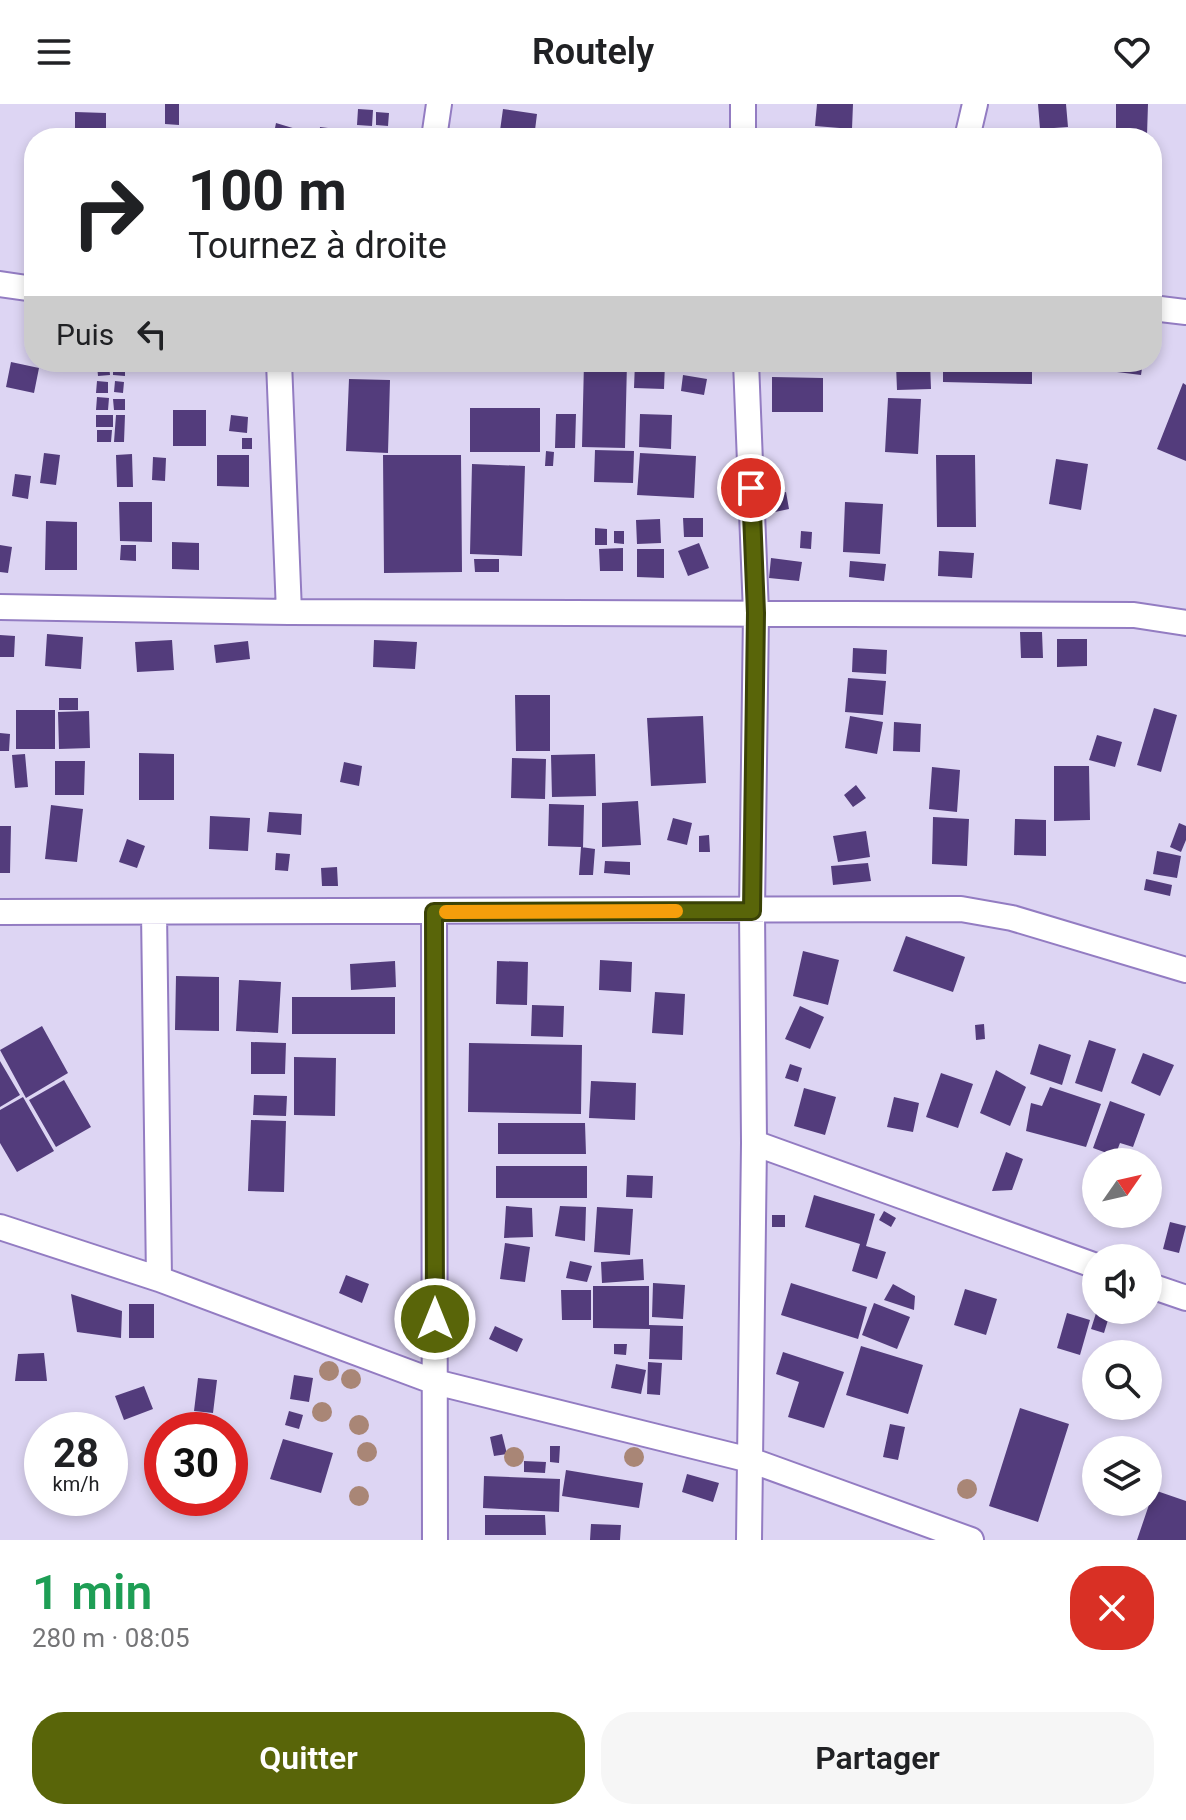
<!DOCTYPE html>
<html lang="fr">
<head>
<meta charset="utf-8">
<style>
	:root { --surface:#fff; --page:#f6f6f6; --text:#202124; --muted:#757577; --accent:#596509 }
	body { margin:0; font-family:Roboto,sans-serif; background:var(--page); color:var(--text); height:100vh; display:flex; flex-direction:column; font-size:30px; white-space:nowrap }
	* { box-sizing:border-box; margin:0 }
	p { font-size:26px; color:var(--muted) }
	.icon { flex:none; width:44px; height:44px; fill:none; stroke:currentColor; stroke-width:2; stroke-linecap:round; stroke-linejoin:round }
	.map { position:relative; height:1436px; overflow:hidden }
	.details { display:flex; flex-direction:column; background:var(--surface); flex:1 }
	.details>* { flex:none }
	.top-card { position:absolute; left:24px; top:24px; width:1138px; height:244px; border-radius:32px; box-shadow:0 4px 12px #0003; background:#fff; color:var(--text); overflow:hidden }
	.needle { width:52px; rotate:56deg }
	.tools { position:absolute; left:1082px; top:1044px; display:grid; gap:16px }
	.tools a { display:grid; place-items:center; width:80px; height:80px; border-radius:50%; background:var(--surface); box-shadow:0 4px 12px #0003; font-size:40px }
	.speed { position:absolute; left:24px; top:1308px; display:flex; gap:16px; font-size:40px; font-weight:700; text-align:center }
	.speed>* { display:grid; place-content:center; width:104px; height:104px; border-radius:50%; background:var(--surface); box-shadow:0 4px 12px #0003; line-height:1 }
	.speed small { font-size:20px; font-weight:400 }
	.speed .limit { border:12px solid #d22; background:#fff; color:#111 }
	.pin { position:absolute; display:grid; place-items:center; width:68px; height:68px; color:#fff; margin:-34px; border:4px solid #fff; border-radius:50%; box-shadow:0 2px 8px #0007 }
	.me { position:absolute; width:88px; margin:-44px; rotate:0deg; stroke-linejoin:round; filter:drop-shadow(0 0 6px #0008) }
	.turn { display:flex; align-items:center; gap:28px; height:168px; padding:0 32px; font-size:36px }
	.turn .icon { width:104px; height:104px; stroke-width:2.5 }
	.turn b { display:block; font-size:56px; line-height:68px }
	.then { display:flex; align-items:center; height:76px; padding:0 32px; background:#0003; gap:16px; font-size:30px }
	.round { display:grid; place-items:center; flex:none; width:84px; height:84px; border-radius:32px; background:var(--page) }
	.headline { display:flex; align-items:center; justify-content:space-between; height:136px; padding:0 32px }
	h1 { font-size:48px; font-weight:600; line-height:60px; color:#1e9e55 }
	.action { display:flex; gap:16px; margin-top:auto; padding:16px 32px }
	.action a { flex:1; height:92px; border-radius:32px; background:var(--accent); color:#fff; font-size:32px; font-weight:600; line-height:92px; text-align:center }
	.action a+a { background:var(--page); color:var(--text) }
	header { display:flex; justify-content:space-between; align-items:center; height:104px; padding:0 32px; background:var(--surface); font-size:36px; font-weight:600 }
	.map>svg:first-child { display:block }
	.building { fill:#533c7c }
	.lines { fill:none; stroke-linecap:round; stroke-linejoin:round }
	.minor-casing { stroke:#937cc2; stroke-width:28 }
	.minor { stroke:#fff; stroke-width:24 }
	.tree { fill:#a98676 }
	.route-casing { stroke:#3a4206; stroke-width:20 }
	.route { stroke:#596509; stroke-width:14 }
	.slow { stroke:#f59e0b; stroke-width:14 }
</style>
</head>
<body>
<header><svg class="icon" aria-label="menu" viewBox="0 0 24 24"><path d="M4 6h16M4 12h16M4 18h16"/></svg>Routely<svg class="icon" aria-label="heart" viewBox="0 0 24 24"><path d="M12 20l-8-8c-3-5 5-10 8-4 3-6 11-1 8 4z"/></svg></header>
<div class="map">
<svg width="1186" height="1436" viewBox="0 0 1186 1436">
	<rect width="100%" height="100%" fill="#ddd5f3"/>
	<!-- building -->
	<path class="building" d="M165 0H179V21L165 20Z
		M817 0H853L852 25 815 22Z
		M1038 0H1066L1068 23 1040 25Z
		M1116 0H1148L1147 31 1116 30Z
		M358 5 373 6 372 22 357 21Z
		M503 5 537 10 534 34H499Z
		M75 8 106 9V31L75 30Z
		M376 8 389 9 388 22 376 21Z
		M276 19 306 28 305 34H273Z
		M320 23 352 27 351 34H319Z
		M902 25V34H856V27Z
		M812 26 850 28 849 34H811Z
		M34 44V74H32L29 45Z
		M11 258 39 264 34 289 6 283Z
		M584 258H627L625 344 582 343Z
		M635 258 665 259 664 285 634 284Z
		M833 258H930L931 285 897 286 896 261 833 263Z
		M943 258H1032V280L943 278Z
		M1086 258H1143L1141 271 1085 264Z
		M109 260 110 271 98 272 97 261Z
		M113 261 125 262V272L113 271Z
		M683 271 707 275 704 291 681 287Z
		M772 273 823 274V308H772Z
		M349 275 390 276 388 349 346 347Z
		M97 277 108 278V289H96Z
		M115 277 124 278 123 289 114 288Z
		M1183 279 1186 281V357L1157 345Z
		M97 293 109 294 108 306H96Z
		M888 294 921 295 918 350 885 348Z
		M113 295H125V306H114Z
		M470 304H540V348H470Z
		M173 306H206V342H173Z
		M556 310H576L575 344H555Z
		M640 310 672 311 671 345 639 343Z
		M96 311H113V323H96Z
		M116 311H125L124 338H114Z
		M231 311 248 313 247 329 229 327Z
		M97 326H112L111 338H97Z
		M242 334H252V345H242Z
		M595 346 634 347 633 379 594 378Z
		M546 347 554 348 553 362H545Z
		M44 349 60 351 56 381 40 379Z
		M640 349 696 352 694 394 637 391Z
		M132 350 133 383H117L116 351Z
		M217 351H249V383L217 382Z
		M383 351H461L462 468 384 469Z
		M936 351H975L976 423H937Z
		M153 353 166 354 165 377 152 376Z
		M1056 355 1088 360 1081 406 1049 400Z
		M472 360 525 362 522 452 470 450Z
		M15 370 31 372 28 395 12 392Z
		M786 388 789 405 775 408 772 391Z
		M119 398H152V438L120 437Z
		M845 398 883 400 880 450 843 448Z
		M683 414H703V433H684Z
		M660 415 661 439 637 440 636 416Z
		M46 417 77 418V466H45Z
		M595 424 607 425V441H595Z
		M614 427H624V440L614 439Z
		M801 427 812 428 811 445 800 444Z
		M172 438 199 439V466L172 465Z
		M699 439 709 464 688 472 678 447Z
		M0 441 12 443 8 469 0 468Z
		M121 441H136V457L120 456Z
		M623 444V467H600L599 445Z
		M637 445H664V474L637 473Z
		M939 447 974 449 972 474 938 472Z
		M771 454 802 458 799 477 769 474Z
		M474 455H499V468H475Z
		M850 457 886 460 884 477 849 473Z
		M1020 528H1042L1043 554H1021Z
		M47 530 83 533 81 565 45 562Z
		M0 531 15 532 14 553H0Z
		M1057 535H1087V562L1057 563Z
		M172 536 174 566 137 568 135 538Z
		M374 536 417 538 415 565 373 563Z
		M248 537 250 555 216 559 214 541Z
		M853 544 887 546 886 570 852 568Z
		M848 574 886 577 883 611 845 608Z
		M515 591H550V647H516Z
		M59 594H78V606H59Z
		M1154 604 1177 611 1161 668 1137 661Z
		M16 606H55V645H16Z
		M89 607 90 644 59 645 58 608Z
		M703 612 706 679 651 682 647 614Z
		M850 612 883 618 877 650 845 644Z
		M894 618 921 620 920 648 893 647Z
		M0 629 10 630 9 647H0Z
		M1097 631 1122 638 1115 663 1089 656Z
		M139 649 174 650V696H139Z
		M25 650 28 683 15 684 12 651Z
		M595 650 596 692 552 693 551 651Z
		M512 654 546 655 545 695 511 694Z
		M55 657H85L84 691H55Z
		M344 658 362 662 359 682 340 678Z
		M1054 662H1089L1090 716 1054 717Z
		M932 663 960 666 957 708 929 705Z
		M856 681 866 694 853 703 844 691Z
		M638 697 641 741 602 743V699Z
		M549 700 584 701 583 744 581 743 595 745 593 771H579L581 743 548 742Z
		M51 701 83 705 77 758 45 755Z
		M269 708 302 710 301 731 267 728Z
		M210 712 250 714 248 747 209 745Z
		M933 713 969 715 967 762 932 760Z
		M673 714 692 719 687 741 667 736Z
		M1015 715 1046 716V752L1014 751Z
		M1179 719 1186 722V736L1181 748 1170 743Z
		M0 722H11L10 769H0Z
		M866 727 870 753 838 758 833 732Z
		M709 731 710 748H699V732Z
		M127 735 145 742 137 764 119 758Z
		M1157 747 1181 752 1177 774 1153 770Z
		M276 749 290 750 288 767 275 766Z
		M605 757 630 758V771L604 769Z
		M868 759 871 777 833 781 831 762Z
		M337 763 338 782H322L321 764Z
		M1146 775 1172 781 1170 792 1144 786Z
		M906 832 965 853 953 888 893 867Z
		M803 847 839 856 828 901 793 892Z
		M600 856 632 858 631 888 599 886Z
		M395 857 396 883 351 886 350 860Z
		M497 857 528 858 527 901 496 900Z
		M176 872 219 873V927L175 926Z
		M239 876 281 878 278 929 236 927Z
		M655 888 685 890 683 931 652 929Z
		M292 893H395V930H292Z
		M532 901 564 902 563 933 531 932Z
		M800 902 824 913 810 945 785 935Z
		M984 920 985 935 976 936 975 921Z
		M42 922 68 969 26 994 0 946Z
		M1089 936 1116 945 1102 988 1075 979Z
		M251 938 286 939 285 970H251Z
		M469 939 582 941 581 1010 468 1008Z
		M1039 940 1071 951 1062 981 1030 970Z
		M1143 949 1174 961 1160 992 1131 979Z
		M294 953 336 954 335 1012 294 1011Z
		M0 957 20 991 0 1003Z
		M790 960 802 964 798 978 785 974Z
		M996 966 1026 983 1010 1022 980 1009Z
		M941 969 973 980 958 1024 926 1013Z
		M64 976 91 1023 56 1043 29 996Z
		M591 977 636 979 635 1016 589 1014Z
		M1050 983 1101 1000 1086 1043 1026 1027 1031 999 1042 1002Z
		M804 984 836 993 825 1031 794 1022Z
		M254 991 287 992 286 1012 253 1011Z
		M23 993 54 1047 17 1068 0 1039V1006Z
		M894 993 919 999 913 1028 887 1023Z
		M1110 997 1145 1010 1133 1043 1120 1039 1115 1052 1093 1044Z
		M251 1016 286 1017 284 1088 248 1087Z
		M498 1019H585L586 1050H498Z
		M1006 1048 1023 1055 1012 1086 992 1087Z
		M496 1062H587V1094H496Z
		M627 1071 653 1072 652 1094 626 1093Z
		M814 1091 875 1110 866 1142 886 1148 877 1175 852 1167 860 1140 805 1123Z
		M506 1102 532 1104 533 1133 504 1134Z
		M560 1102 586 1103 585 1137 555 1132Z
		M597 1103 633 1105 630 1151 594 1148Z
		M884 1107 896 1114 891 1123 879 1116Z
		M772 1111H785V1123H772Z
		M1170 1118 1186 1122 1179 1149 1163 1145Z
		M505 1139 530 1143 525 1178 500 1175Z
		M643 1155 644 1176 602 1179 601 1158Z
		M570 1157 592 1162 587 1178 566 1174Z
		M346 1171 369 1180 362 1199 339 1189Z
		M653 1179 685 1181 683 1215 652 1213Z
		M791 1179 867 1203 858 1235 781 1211Z
		M893 1180 915 1192 914 1206 884 1196Z
		M593 1182H649V1221L683 1222 682 1256 649 1255 650 1225 593 1224Z
		M965 1185 997 1195 986 1231 954 1221Z
		M561 1186H591V1216H562Z
		M71 1190 122 1207 121 1234 77 1228Z
		M874 1199 910 1213 897 1245 862 1231Z
		M129 1200H154V1234H129Z
		M1097 1206H1111L1104 1229 1091 1225Z
		M1067 1209 1090 1216 1080 1251 1057 1244Z
		M495 1222 523 1235 517 1248 489 1235Z
		M614 1240H627L626 1251 614 1250Z
		M861 1242 923 1261 908 1310 846 1291Z
		M783 1248 844 1268 824 1324 788 1313 799 1278 776 1270Z
		M44 1249 47 1277H15L18 1250Z
		M648 1258 662 1259 660 1291 647 1290Z
		M616 1260 646 1266 641 1290 611 1284Z
		M294 1271 313 1274 309 1298 290 1295Z
		M198 1274 217 1276 213 1309 194 1307Z
		M144 1282 153 1305 124 1316 115 1292Z
		M1020 1304 1069 1320 1038 1418 989 1402Z
		M289 1307 303 1311 299 1325 285 1321Z
		M890 1320 905 1323 898 1356 883 1353Z
		M502 1330 507 1350 494 1352 490 1333Z
		M283 1335 333 1349 321 1389 270 1375Z
		M550 1342H560L559 1359 550 1358Z
		M524 1357 546 1358 545 1369 524 1368Z
		M566 1366 643 1379 639 1404 562 1392Z
		M687 1370 719 1379 713 1398 682 1388Z
		M484 1372 560 1375 559 1408 483 1404Z
		M1154 1386 1186 1397V1436H1137Z
		M485 1411H545L546 1431H485Z
		M591 1420 621 1421 620 1436H590Z"/>
	<g class="lines">
		<!-- minor casing -->
		<g class="minor-casing">
			<path id="minor" d="M743 0V34
				M434 34 439 0
				M967 34 975 0
				M0 180 34 185
				M1152 204 1186 208
				M279 258 289 508
				M746 258 756 509 752 807 754 1039 749 1436
				M0 503 289 508 1134 511 1186 519
				M0 808 961 805 1012 814 1186 866
				M154 808 159 1175
				M434 808 435 1436
				M754 1039 1096 1162
				M0 1123 159 1175 435 1278 750 1356 971 1436
				M1148 1181 1186 1194"/>
		</g>
		<!-- minor -->
		<use href="#minor" class="minor"/>
	</g>
	<!-- trees -->
	<g class="tree">
		<circle cx="329" cy="1267" r="10"/>
		<circle cx="351" cy="1275" r="10"/>
		<circle cx="322" cy="1308" r="10"/>
		<circle cx="359" cy="1321" r="10"/>
		<circle cx="367" cy="1348" r="10"/>
		<circle cx="514" cy="1353" r="10"/>
		<circle cx="634" cy="1353" r="10"/>
		<circle cx="967" cy="1385" r="10"/>
		<circle cx="359" cy="1392" r="10"/>
	</g>
	<g class="lines">
		<!-- route casing -->
		<g class="route-casing">
			<path id="route" d="M435 1215 434 808 752 807 756 509 751 384"/>
		</g>
		<!-- route -->
		<use href="#route" class="route"/>
		<!-- slow -->
		<path class="slow" d="M446 808 676 807"/>
	</g>
</svg>
<div class="tools">
<a><svg class="needle" viewBox="-14 -14 28 28"><path d="M0-13l5 13h-10z" fill="#e53935"/><path d="M0 13l5-13h-10z" fill="#757577"/></svg></a>
<a><svg class="icon" aria-label="sound" viewBox="0 0 24 24"><path d="M4 9h4l5-4v14l-5-4H4zM17 9q2 3 0 6"/></svg></a>
<a><svg class="icon" aria-label="search" viewBox="0 0 24 24"><circle cx="10" cy="10" r="6"/><path d="M15 15l6 6"/></svg></a>
<a><svg class="icon" aria-label="layers" viewBox="0 0 24 24"><path d="M12 4l9 5-9 5-9-5zM3 14l9 5 9-5"/></svg></a>
</div>
<div class="speed"><div>28<small>km/h</small></div><div class="limit">30</div></div>
<div class="pin" style="left:751px;top:384px;background:#d93025"><svg class="icon" aria-label="arrive" viewBox="0 0 24 24"><path d="M6 21V4h12l-3 4 3 4H6"/></svg></div>
<svg class="me" style="left:435px;top:1215px" viewBox="-20 -20 40 40"><circle r="17" fill="#596509" stroke="#fff" stroke-width="3"/><path d="M0-11L8 9 0 5-8 9z" fill="#fff"/></svg>
<div class="top-card">
<div class="turn"><svg class="icon" aria-label="right" viewBox="0 0 24 24"><path d="M7 20v-9h11M14 6l5 5-5 5"/></svg><div><b>100 m</b>Tournez à droite</div></div>
<div class="then">Puis<svg class="icon" aria-label="left" viewBox="0 0 24 24"><path d="M17 20v-9H6M10 6l-5 5 5 5"/></svg></div>
</div>
</div>
<section class="details">
<div class="headline"><div><h1>1 min</h1><p>280 m · 08:05</p></div><a class="round" style="background:#d93025;color:#fff"><svg class="icon" aria-label="close" viewBox="0 0 24 24"><path d="M6 6l12 12M18 6L6 18"/></svg></a></div>
<div class="action"><a>Quitter</a><a>Partager</a></div>
</section>
</body>
</html>
